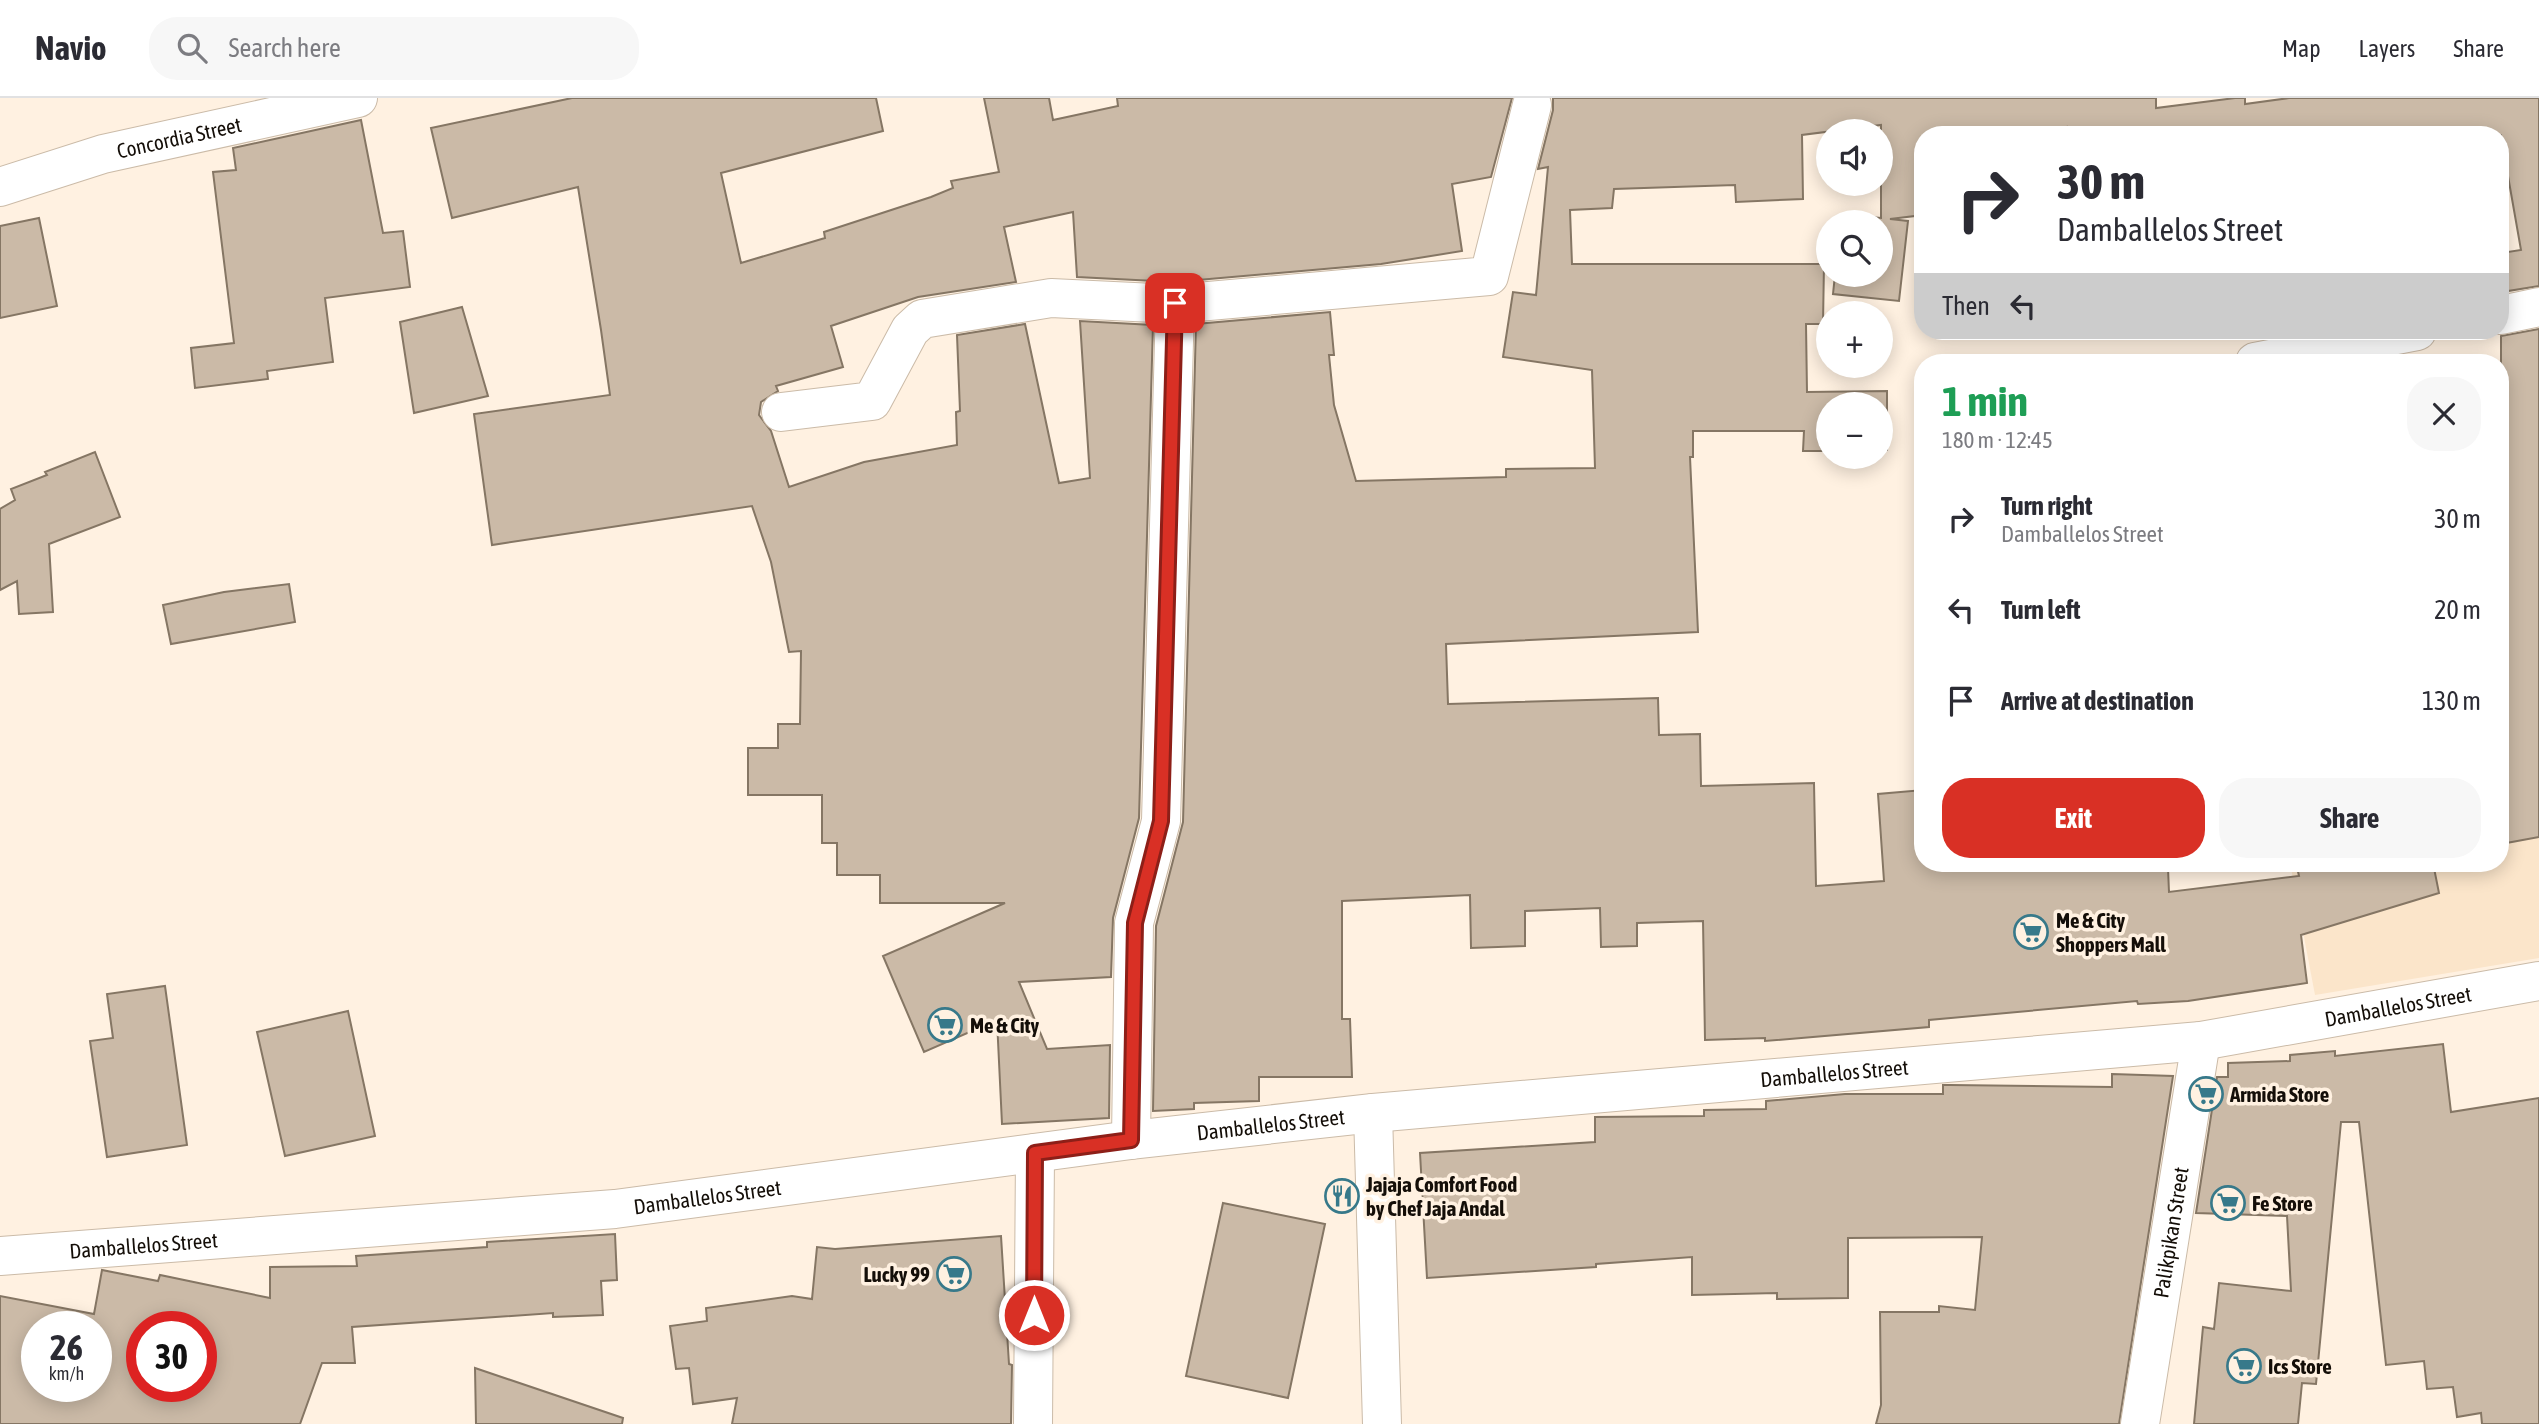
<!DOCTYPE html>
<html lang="en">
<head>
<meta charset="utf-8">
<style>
	:root { --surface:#fff; --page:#f7f7f7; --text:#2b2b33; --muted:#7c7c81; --line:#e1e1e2; --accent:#d93025 }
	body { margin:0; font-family:"Asap Condensed",sans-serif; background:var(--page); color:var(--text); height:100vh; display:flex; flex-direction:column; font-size:26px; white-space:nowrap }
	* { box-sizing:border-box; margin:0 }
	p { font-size:23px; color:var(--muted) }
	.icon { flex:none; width:38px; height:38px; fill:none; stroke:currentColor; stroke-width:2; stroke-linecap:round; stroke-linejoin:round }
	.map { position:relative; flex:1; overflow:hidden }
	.sheet { position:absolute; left:1914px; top:256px; width:595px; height:518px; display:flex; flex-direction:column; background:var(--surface); border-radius:28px; box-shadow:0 4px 18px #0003 }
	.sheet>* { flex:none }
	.top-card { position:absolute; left:1914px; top:28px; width:595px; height:214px; border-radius:28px; box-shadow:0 4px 18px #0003; background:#fff; color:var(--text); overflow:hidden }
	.tools { position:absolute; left:1816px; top:21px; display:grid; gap:14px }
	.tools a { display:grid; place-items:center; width:77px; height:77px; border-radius:50%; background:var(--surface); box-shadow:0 4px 18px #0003; font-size:35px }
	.speed { position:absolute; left:21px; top:1213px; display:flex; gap:14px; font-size:35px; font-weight:700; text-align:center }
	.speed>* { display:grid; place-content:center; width:91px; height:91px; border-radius:50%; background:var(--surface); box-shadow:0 4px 18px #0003; line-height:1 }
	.speed small { font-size:18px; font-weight:400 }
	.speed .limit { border:10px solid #d22; background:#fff; color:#111 }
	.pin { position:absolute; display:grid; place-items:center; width:60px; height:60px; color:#fff; margin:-30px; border-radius:14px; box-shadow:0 4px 10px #0006 }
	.me { position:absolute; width:77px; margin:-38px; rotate:0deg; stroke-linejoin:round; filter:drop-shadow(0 0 5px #0008) }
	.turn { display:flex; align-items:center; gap:24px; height:147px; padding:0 28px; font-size:32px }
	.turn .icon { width:91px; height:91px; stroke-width:2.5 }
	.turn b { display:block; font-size:49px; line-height:60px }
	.then { display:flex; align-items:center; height:66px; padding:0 28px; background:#0003; gap:14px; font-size:26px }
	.round { display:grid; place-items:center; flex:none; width:74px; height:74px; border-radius:28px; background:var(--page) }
	.headline { display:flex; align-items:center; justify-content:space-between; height:119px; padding:0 28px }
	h1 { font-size:42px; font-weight:700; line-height:52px; color:#1e9e55 }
	.action { display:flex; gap:14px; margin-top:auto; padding:14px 28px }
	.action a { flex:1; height:80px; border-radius:28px; background:var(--accent); color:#fff; font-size:28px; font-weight:700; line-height:80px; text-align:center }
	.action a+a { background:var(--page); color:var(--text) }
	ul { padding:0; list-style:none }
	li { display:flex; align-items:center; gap:21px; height:91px; padding:0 28px }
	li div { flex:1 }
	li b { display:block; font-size:26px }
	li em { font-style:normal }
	header { display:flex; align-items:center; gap:42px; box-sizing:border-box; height:98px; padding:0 35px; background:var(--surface); border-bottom:2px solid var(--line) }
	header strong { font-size:33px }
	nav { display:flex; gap:38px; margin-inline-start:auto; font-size:24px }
	.search { width:490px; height:63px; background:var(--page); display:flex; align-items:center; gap:18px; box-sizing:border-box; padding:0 24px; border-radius:28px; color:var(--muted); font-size:26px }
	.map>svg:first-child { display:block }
	.built { fill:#fbe5ca }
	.building { fill:#cbbaa7; stroke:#857664; stroke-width:2; fill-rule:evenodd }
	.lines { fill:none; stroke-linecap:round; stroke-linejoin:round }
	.minor-casing { stroke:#cbbba8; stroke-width:40 }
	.tertiary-casing { stroke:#cbbba8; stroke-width:40 }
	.minor { stroke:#fff; stroke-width:38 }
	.tertiary { stroke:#fff; stroke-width:38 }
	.route-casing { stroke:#8d1f18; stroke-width:18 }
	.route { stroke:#d93025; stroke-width:12 }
	.labels { text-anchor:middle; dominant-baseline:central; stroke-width:7; stroke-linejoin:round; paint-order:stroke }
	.street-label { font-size:21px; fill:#140e08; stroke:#fff1e1 }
	.poi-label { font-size:21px; font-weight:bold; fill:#140e08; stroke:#fff1e1; text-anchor:start }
</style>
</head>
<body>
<header>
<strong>Navio</strong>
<div class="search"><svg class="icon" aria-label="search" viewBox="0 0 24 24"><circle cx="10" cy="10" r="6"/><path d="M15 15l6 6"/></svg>Search here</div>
<nav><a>Map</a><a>Layers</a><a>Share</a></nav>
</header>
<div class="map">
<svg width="2539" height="1326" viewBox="0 0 2539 1326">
	<rect width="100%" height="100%" fill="#fff1e1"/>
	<!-- built -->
	<path class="built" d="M2539 283V860L2315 897 2290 765H2501V292Z"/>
	<!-- building -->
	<path class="building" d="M572 0H876L883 33 721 75 741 165 825 140 824 134 931 99 953 90 951 83 999 74 984 0H1049L1053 22 1118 8 1117 0H1512L1491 79 1452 86 1462 153 1381 166 1175 184 1077 179 1073 114 1004 129 1016 184 918 199 831 228 843 269 776 288 778 293 761 304 759 317 771 333 789 389 864 364 957 347 956 314 960 313 957 237 1025 226 1059 385 1090 380 1080 223 1153 227 1139 720 1113 820 1111 879 1019 884 1047 951 1110 947 1109 1020 1002 1026 997 922 924 954 883 858 1005 805H880V777H837V745H822V697H748V650H778V626H800L801 553 789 554 771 464 752 408 492 447 474 316 610 297 601 232 578 89 452 120 431 30Z
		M1553 0H2156V10L2235 0H2245V6L2289 0H2539V188L2508 193 2501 155 2521 152 2505 61 2501 62V37H2068L2067 29 2009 37H1923V117L1890 121 1908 123 1899 203 1833 196 1835 177H1881V124H1841L1842 116 1881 120V27L1802 37 1803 101 1736 104 1735 87 1614 91 1612 110 1570 112 1572 166H1824L1823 226H1806L1807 294 1887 293V352L1881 353V306H1829V353H1803L1804 333H1693V359H1690L1698 534 1446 546 1448 606 1658 600 1659 637 1700 636 1701 688 1814 685 1816 788 1884 783 1878 696 1923 692V765H2160V770H2168L2169 794 2299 778 2296 765H2433L2439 795 2301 837 2307 885 2188 903 2138 906 2137 903 1929 922V929L1765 943V940L1705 942 1703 823 1637 825V848L1601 849 1600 810 1525 813V848L1471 850 1470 797 1342 803V921H1350L1352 979H1259V1003L1194 1005V1011L1153 1013 1156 828 1183 724 1196 226 1330 214 1334 257H1329L1334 307 1356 383 1506 379V371L1595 370 1592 272 1503 259 1513 194 1536 197 1548 69 1538 71 1553 12Z
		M361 22 383 135 403 133 410 189 325 200 333 264 267 273 268 281 195 290 191 250 234 245 213 74 236 72 233 50Z
		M39 120 57 208 0 220V128Z
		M462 209 488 298 414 315 400 224Z
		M2539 231V739L2501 746V238Z
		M95 354 120 419 49 446 53 514 19 516 17 483 0 492V411L15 402 11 391 47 377 45 374Z
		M289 486 295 524 171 546 163 507 224 494Z
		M165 888 187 1047 107 1059 90 943 113 940 107 896Z
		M348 913 375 1038 285 1058 257 934Z
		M2443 946 2451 1014 2539 1000V1326H2482L2481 1315 2457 1319 2453 1289 2427 1291 2424 1263 2386 1267 2359 1024H2341L2316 1286 2302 1285 2298 1326H2194L2203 1229 2214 1231 2219 1185 2291 1193 2287 1118 2196 1115 2217 979H2228V965L2290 963V957L2335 953V958Z
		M2112 976 2173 978 2119 1326H1876L1881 1307 1880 1214H1939V1208L1975 1212 1982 1139 1848 1140V1200L1777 1201V1195L1692 1197V1159L1596 1166V1169L1427 1180 1420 1055 1595 1044V1019L1704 1018V1012L1766 1011V1003L1845 996H1943V987H1950L2112 989Z
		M1223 1105 1325 1126 1288 1300 1186 1278Z
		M615 1136 617 1182 601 1183 603 1217 553 1219V1215L352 1229 355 1265H322L300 1326H0V1198L94 1216 102 1172 158 1183 160 1177 270 1200V1169L357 1168 356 1158 487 1149V1144ZM37 1228H96V1288H37ZM142 1228H201V1288H142Z
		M1001 1138 1009 1266 1012 1267 1011 1326H732L737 1300 693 1306 689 1270 676 1271 670 1228 707 1223 706 1210 792 1198 812 1201 817 1149 835 1151Z
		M475 1270 623 1320 622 1326H476Z"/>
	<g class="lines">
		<!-- minor casing -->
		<g class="minor-casing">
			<g id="minor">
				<path id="s1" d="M0 89 103 56 358 0"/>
				<path d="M2501 217 2539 209"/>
				<path d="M2255 264 2417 233"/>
				<path d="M781 314 872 303 910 232 922 221 1051 200 1175 206"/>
				<path d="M1373 1015 1382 1326"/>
				<path d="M1131 1042 1134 825 1161 723 1175 206 1489 178 1532 7"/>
				<path d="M1033 1326 1035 1055"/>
			</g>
		</g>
		<!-- tertiary casing -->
		<g class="tertiary-casing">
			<g id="tertiary">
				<path id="s2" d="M0 1158 615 1111 1131 1042 1373 1015 2201 943 2539 883"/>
				<path id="s3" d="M2140 1326 2201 943"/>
			</g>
		</g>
		<!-- minor -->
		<use href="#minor" class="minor"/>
		<!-- tertiary -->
		<use href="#tertiary" class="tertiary"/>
	</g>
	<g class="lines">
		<!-- route casing -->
		<g class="route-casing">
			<path id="route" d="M1034 1217 1035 1055 1131 1042 1135 825 1161 723 1175 205"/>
		</g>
		<!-- route -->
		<use href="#route" class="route"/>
	</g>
	<!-- icons -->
	<defs>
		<g id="supermarket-ring" transform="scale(1.75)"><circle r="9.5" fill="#fff1e1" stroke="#37798a" stroke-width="1.5"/><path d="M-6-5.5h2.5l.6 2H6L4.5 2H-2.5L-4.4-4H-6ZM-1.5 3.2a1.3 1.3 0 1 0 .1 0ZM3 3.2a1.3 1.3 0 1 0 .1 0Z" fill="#37798a"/></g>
		<g id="restaurant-ring" transform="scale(1.75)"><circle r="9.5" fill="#fff1e1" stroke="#37798a" stroke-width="1.5"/><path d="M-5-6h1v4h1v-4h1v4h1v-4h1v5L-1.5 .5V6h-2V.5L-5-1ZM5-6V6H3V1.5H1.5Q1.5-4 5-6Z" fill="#37798a"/></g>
	</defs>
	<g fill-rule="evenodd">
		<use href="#supermarket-ring" x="2031" y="834"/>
		<use href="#supermarket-ring" x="945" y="927"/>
		<use href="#supermarket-ring" x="2206" y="996"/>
		<use href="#restaurant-ring" x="1342" y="1098"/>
		<use href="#supermarket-ring" x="2228" y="1105"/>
		<use href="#supermarket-ring" x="954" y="1176"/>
		<use href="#supermarket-ring" x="2244" y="1268"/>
	</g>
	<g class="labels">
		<!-- street labels -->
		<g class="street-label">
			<text stroke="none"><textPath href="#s1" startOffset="186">Concordia Street</textPath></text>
			<text stroke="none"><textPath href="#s2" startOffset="2412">Damballelos Street</textPath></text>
			<text stroke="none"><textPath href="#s2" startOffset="1844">Damballelos Street</textPath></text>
			<text stroke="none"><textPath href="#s2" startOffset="1278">Damballelos Street</textPath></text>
			<text stroke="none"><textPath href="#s2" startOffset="710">Damballelos Street</textPath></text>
			<text stroke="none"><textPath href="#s3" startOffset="194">Palikpikan Street</textPath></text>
			<text stroke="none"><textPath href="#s2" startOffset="144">Damballelos Street</textPath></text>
		</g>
		<!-- poi labels -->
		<g class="poi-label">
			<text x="2056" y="822">Me &amp; City<tspan x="2056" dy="24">Shoppers Mall</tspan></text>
			<text x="970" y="927">Me &amp; City</text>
			<text x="2230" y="996">Armida Store</text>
			<text x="1366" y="1086">Jajaja Comfort Food<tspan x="1366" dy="24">by Chef Jaja Andal</tspan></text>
			<text x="2252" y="1105">Fe Store</text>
			<text x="930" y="1176" text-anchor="end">Lucky 99</text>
			<text x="2268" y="1268">Ics Store</text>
		</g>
	</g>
</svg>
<div class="tools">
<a><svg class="icon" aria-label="sound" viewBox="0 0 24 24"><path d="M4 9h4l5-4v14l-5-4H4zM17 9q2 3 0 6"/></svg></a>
<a><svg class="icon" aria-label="search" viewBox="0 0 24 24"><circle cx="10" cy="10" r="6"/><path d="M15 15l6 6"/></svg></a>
<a>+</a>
<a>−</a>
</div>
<div class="speed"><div>26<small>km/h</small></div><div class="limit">30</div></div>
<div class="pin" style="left:1175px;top:205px;background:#d93025"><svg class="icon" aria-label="arrive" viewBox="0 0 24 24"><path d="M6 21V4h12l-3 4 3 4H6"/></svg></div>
<svg class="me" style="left:1034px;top:1217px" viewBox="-20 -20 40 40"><circle r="17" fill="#d93025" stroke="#fff" stroke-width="3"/><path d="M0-11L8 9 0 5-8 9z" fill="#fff"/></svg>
<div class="top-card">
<div class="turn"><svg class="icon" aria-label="right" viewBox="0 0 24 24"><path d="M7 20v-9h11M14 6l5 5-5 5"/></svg><div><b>30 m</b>Damballelos Street</div></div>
<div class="then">Then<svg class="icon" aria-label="left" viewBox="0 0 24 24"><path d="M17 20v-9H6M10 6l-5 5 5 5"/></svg></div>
</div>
<section class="sheet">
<div class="headline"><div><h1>1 min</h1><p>180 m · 12:45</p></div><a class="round"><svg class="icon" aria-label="close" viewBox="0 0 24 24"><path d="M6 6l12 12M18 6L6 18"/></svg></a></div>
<ul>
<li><svg class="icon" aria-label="right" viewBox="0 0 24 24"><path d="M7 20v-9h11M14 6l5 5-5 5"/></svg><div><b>Turn right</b><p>Damballelos Street</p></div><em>30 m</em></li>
<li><svg class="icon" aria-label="left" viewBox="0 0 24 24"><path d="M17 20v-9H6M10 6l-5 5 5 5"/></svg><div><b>Turn left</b></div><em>20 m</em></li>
<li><svg class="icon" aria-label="arrive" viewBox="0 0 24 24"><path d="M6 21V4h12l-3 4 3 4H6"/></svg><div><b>Arrive at destination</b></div><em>130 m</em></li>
</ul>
<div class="action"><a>Exit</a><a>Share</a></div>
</section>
</div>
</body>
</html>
